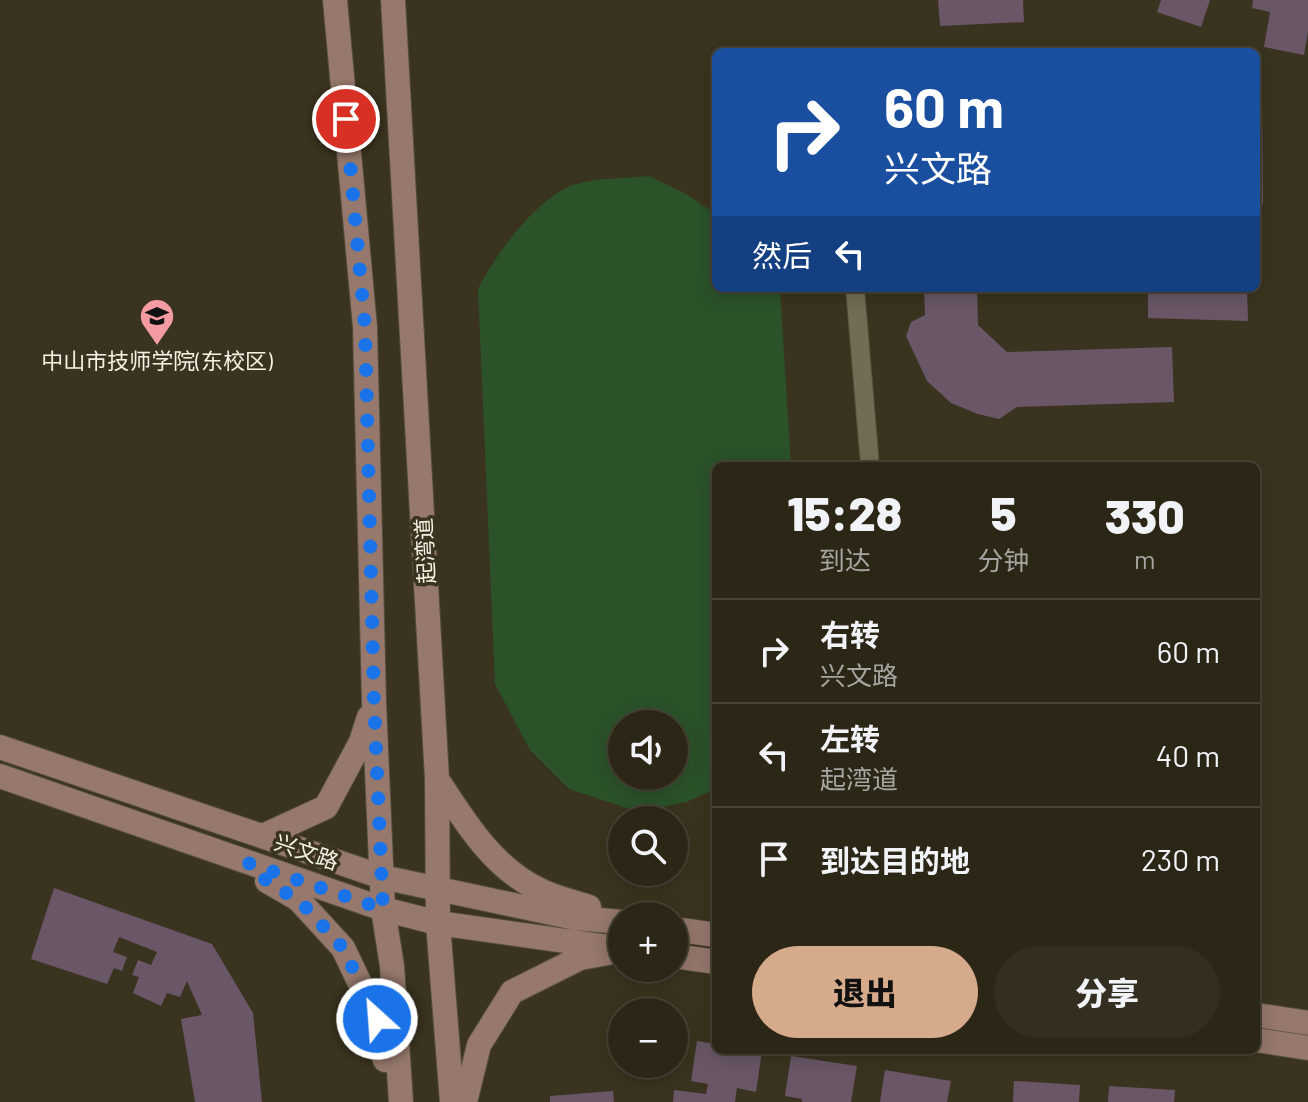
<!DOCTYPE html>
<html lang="zh">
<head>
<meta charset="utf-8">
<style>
	:root { --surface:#2c2617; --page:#342e20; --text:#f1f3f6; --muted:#a6a5a1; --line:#484336; --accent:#d6ab8b }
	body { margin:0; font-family:Barlow,"Noto Sans SC",sans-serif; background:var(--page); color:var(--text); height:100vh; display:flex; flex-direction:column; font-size:30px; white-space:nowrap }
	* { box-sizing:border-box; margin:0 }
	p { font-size:26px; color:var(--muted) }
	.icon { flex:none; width:44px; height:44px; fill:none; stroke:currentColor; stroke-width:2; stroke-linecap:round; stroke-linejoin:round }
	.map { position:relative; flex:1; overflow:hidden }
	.drawer { position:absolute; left:712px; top:462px; width:548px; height:592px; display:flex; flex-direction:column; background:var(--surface); border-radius:12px; box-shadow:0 4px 20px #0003,0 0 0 2px var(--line) }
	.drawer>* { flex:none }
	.hud { position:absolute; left:712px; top:48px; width:548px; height:244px; border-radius:12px; box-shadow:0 4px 20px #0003,0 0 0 2px var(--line); background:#1a4fa0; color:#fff; overflow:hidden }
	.tools { position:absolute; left:608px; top:710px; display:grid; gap:16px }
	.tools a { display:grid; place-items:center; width:80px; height:80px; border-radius:50%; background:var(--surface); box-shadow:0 4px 20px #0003,0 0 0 2px var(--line); font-size:40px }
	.pin { position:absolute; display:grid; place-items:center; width:68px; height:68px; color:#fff; margin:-34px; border:4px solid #fff; border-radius:50%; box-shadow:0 2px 8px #0007 }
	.me { position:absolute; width:88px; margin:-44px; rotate:334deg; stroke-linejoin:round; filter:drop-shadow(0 0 6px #0008) }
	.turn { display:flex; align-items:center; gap:28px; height:168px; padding:0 40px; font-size:36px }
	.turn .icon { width:104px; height:104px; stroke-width:2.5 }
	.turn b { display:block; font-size:56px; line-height:68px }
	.then { display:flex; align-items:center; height:76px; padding:0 40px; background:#0003; gap:16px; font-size:30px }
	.eta { display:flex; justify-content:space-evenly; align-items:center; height:136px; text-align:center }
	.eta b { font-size:48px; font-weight:800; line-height:56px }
	.button { display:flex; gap:16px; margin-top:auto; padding:16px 40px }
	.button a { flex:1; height:92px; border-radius:48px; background:var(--accent); color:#111; font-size:32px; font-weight:800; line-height:92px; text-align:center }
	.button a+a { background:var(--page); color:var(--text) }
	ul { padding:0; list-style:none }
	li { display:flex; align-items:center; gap:24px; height:104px; padding:0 40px; border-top:2px solid var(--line) }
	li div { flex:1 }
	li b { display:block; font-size:30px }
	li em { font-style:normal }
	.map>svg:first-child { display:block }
	.green { fill:#2c522a; fill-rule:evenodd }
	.building { fill:#695767 }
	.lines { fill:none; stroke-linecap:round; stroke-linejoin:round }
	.street-casing { stroke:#544e3c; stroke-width:20 }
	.secondary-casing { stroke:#544e3c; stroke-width:26 }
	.street { stroke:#736c55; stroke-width:18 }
	.secondary { stroke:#96786c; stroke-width:24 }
	.route { stroke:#1a73e8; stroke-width:14; stroke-dasharray:0 25.2 }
	.labels { text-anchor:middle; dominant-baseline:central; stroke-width:7; stroke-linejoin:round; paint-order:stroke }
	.poi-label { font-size:22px; fill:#f5f1e4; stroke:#3a331f }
	.street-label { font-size:22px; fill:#f5f1e4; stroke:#3a331f }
</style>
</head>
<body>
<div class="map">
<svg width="1308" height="1102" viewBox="0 0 1308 1102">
	<rect width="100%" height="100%" fill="#3a331f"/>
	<!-- green -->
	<path class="green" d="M649 176 686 194 716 214V288H780L791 466H716V789L686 802 639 812 569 789 530 750 495 684 478 289C495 255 541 191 580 183 603 178 627 178 649 176ZM622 724H674V776H622Z"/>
	<!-- building -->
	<path class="building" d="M938 0H1023L1024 22 940 26Z
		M1161 0H1210L1201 27 1157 12Z
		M1253 0H1308V32L1304 55 1264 47 1270 12 1252 8Z
		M1262 90 1263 204H1256V91Z
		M924 288H977L978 325 1007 352 1172 347 1174 402 1017 407 999 419 978 414 951 403 927 381 906 336 911 322 925 315Z
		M1148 288H1247L1248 321 1148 318Z
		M54 888 212 944 253 1013 262 1102H195L181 1019 202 1015 187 981 180 997 167 993 161 1006 133 993 139 977 132 975 138 960 151 965 157 952 119 937 113 952 127 957 122 971 114 968 107 984 31 959Z
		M697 1041 716 1044V1050L762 1051 756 1092 737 1088 735 1102H673L674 1090 706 1094 708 1084 691 1081Z
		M791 1056 857 1066 851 1102H802V1099L785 1096Z
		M885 1070 951 1081 947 1102H880Z
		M1014 1081 1080 1085 1079 1102H1013Z
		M1109 1086 1175 1090 1174 1102H1108Z
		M613 1091 614 1102H550V1096Z"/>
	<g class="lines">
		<!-- street casing -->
		<g class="street-casing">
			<path id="street" d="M855 288 870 466"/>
		</g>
		<!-- secondary casing -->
		<g class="secondary-casing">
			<path id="secondary" d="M335 0 365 327 374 702 383 909 392 966 401 1102
				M393 0 437 779 438 923 452 1102
				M0 747 382 877 575 918 622 922
				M0 776 383 909 438 923 622 949
				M437 779C465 822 494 870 542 891 557 898 574 902 589 907
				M263 836 326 807 361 742 369 717
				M267 881 298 899 343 948 377 1019 385 1060
				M674 929 716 935
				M674 956 716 962
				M1256 1015 1308 1023
				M1256 1040 1308 1048
				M465 1102 479 1045 512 992 580 958 608 953"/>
		</g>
		<!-- street -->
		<use href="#street" class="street"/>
		<!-- secondary -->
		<use href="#secondary" class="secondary"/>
	</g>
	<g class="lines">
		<!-- route -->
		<path class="route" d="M346 119 365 327 374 702 383 909 248 863 272 886 298 899 343 948 377 1019"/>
	</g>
	<!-- icons -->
	<defs>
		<g id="university-pin" transform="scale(1.8)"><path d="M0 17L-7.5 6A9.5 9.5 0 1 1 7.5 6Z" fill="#f49aa2" stroke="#3a331f"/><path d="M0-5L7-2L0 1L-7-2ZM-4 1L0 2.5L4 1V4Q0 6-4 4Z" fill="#111"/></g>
	</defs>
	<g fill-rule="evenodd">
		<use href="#university-pin" x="157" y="316"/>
	</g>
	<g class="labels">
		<!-- poi labels -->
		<g class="poi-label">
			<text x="157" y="360">中山市技师学院(东校区)</text>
		</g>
		<!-- street labels -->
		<g class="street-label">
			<text transform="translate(424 551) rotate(-93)">起湾道</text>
			<text transform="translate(307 851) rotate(19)">兴文路</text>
		</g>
	</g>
</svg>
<div class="tools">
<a><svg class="icon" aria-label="sound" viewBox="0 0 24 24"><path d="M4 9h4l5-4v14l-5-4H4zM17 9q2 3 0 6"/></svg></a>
<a><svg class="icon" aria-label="search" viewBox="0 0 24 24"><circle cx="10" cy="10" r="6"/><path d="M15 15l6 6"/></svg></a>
<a>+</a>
<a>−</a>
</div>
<div class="pin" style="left:346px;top:119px;background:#d93025"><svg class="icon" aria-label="arrive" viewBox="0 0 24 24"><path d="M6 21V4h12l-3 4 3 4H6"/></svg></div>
<svg class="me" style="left:377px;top:1019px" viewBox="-20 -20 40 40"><circle r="17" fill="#1a73e8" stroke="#fff" stroke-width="3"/><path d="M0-11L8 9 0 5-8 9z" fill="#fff"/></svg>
<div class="hud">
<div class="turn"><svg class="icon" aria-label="right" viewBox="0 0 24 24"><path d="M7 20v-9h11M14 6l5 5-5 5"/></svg><div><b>60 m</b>兴文路</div></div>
<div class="then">然后<svg class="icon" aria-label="left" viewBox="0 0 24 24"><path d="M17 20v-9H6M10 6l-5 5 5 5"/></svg></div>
</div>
<section class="drawer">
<div class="eta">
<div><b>15:28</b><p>到达</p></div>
<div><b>5</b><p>分钟</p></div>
<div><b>330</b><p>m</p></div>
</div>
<ul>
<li><svg class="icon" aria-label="right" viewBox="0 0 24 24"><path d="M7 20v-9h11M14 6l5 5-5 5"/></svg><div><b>右转</b><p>兴文路</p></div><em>60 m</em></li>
<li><svg class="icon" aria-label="left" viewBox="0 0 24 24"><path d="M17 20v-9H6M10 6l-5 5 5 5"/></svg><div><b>左转</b><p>起湾道</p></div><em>40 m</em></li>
<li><svg class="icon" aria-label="arrive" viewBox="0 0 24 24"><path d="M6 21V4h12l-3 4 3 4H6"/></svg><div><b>到达目的地</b></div><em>230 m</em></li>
</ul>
<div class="button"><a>退出</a><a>分享</a></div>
</section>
</div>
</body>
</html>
